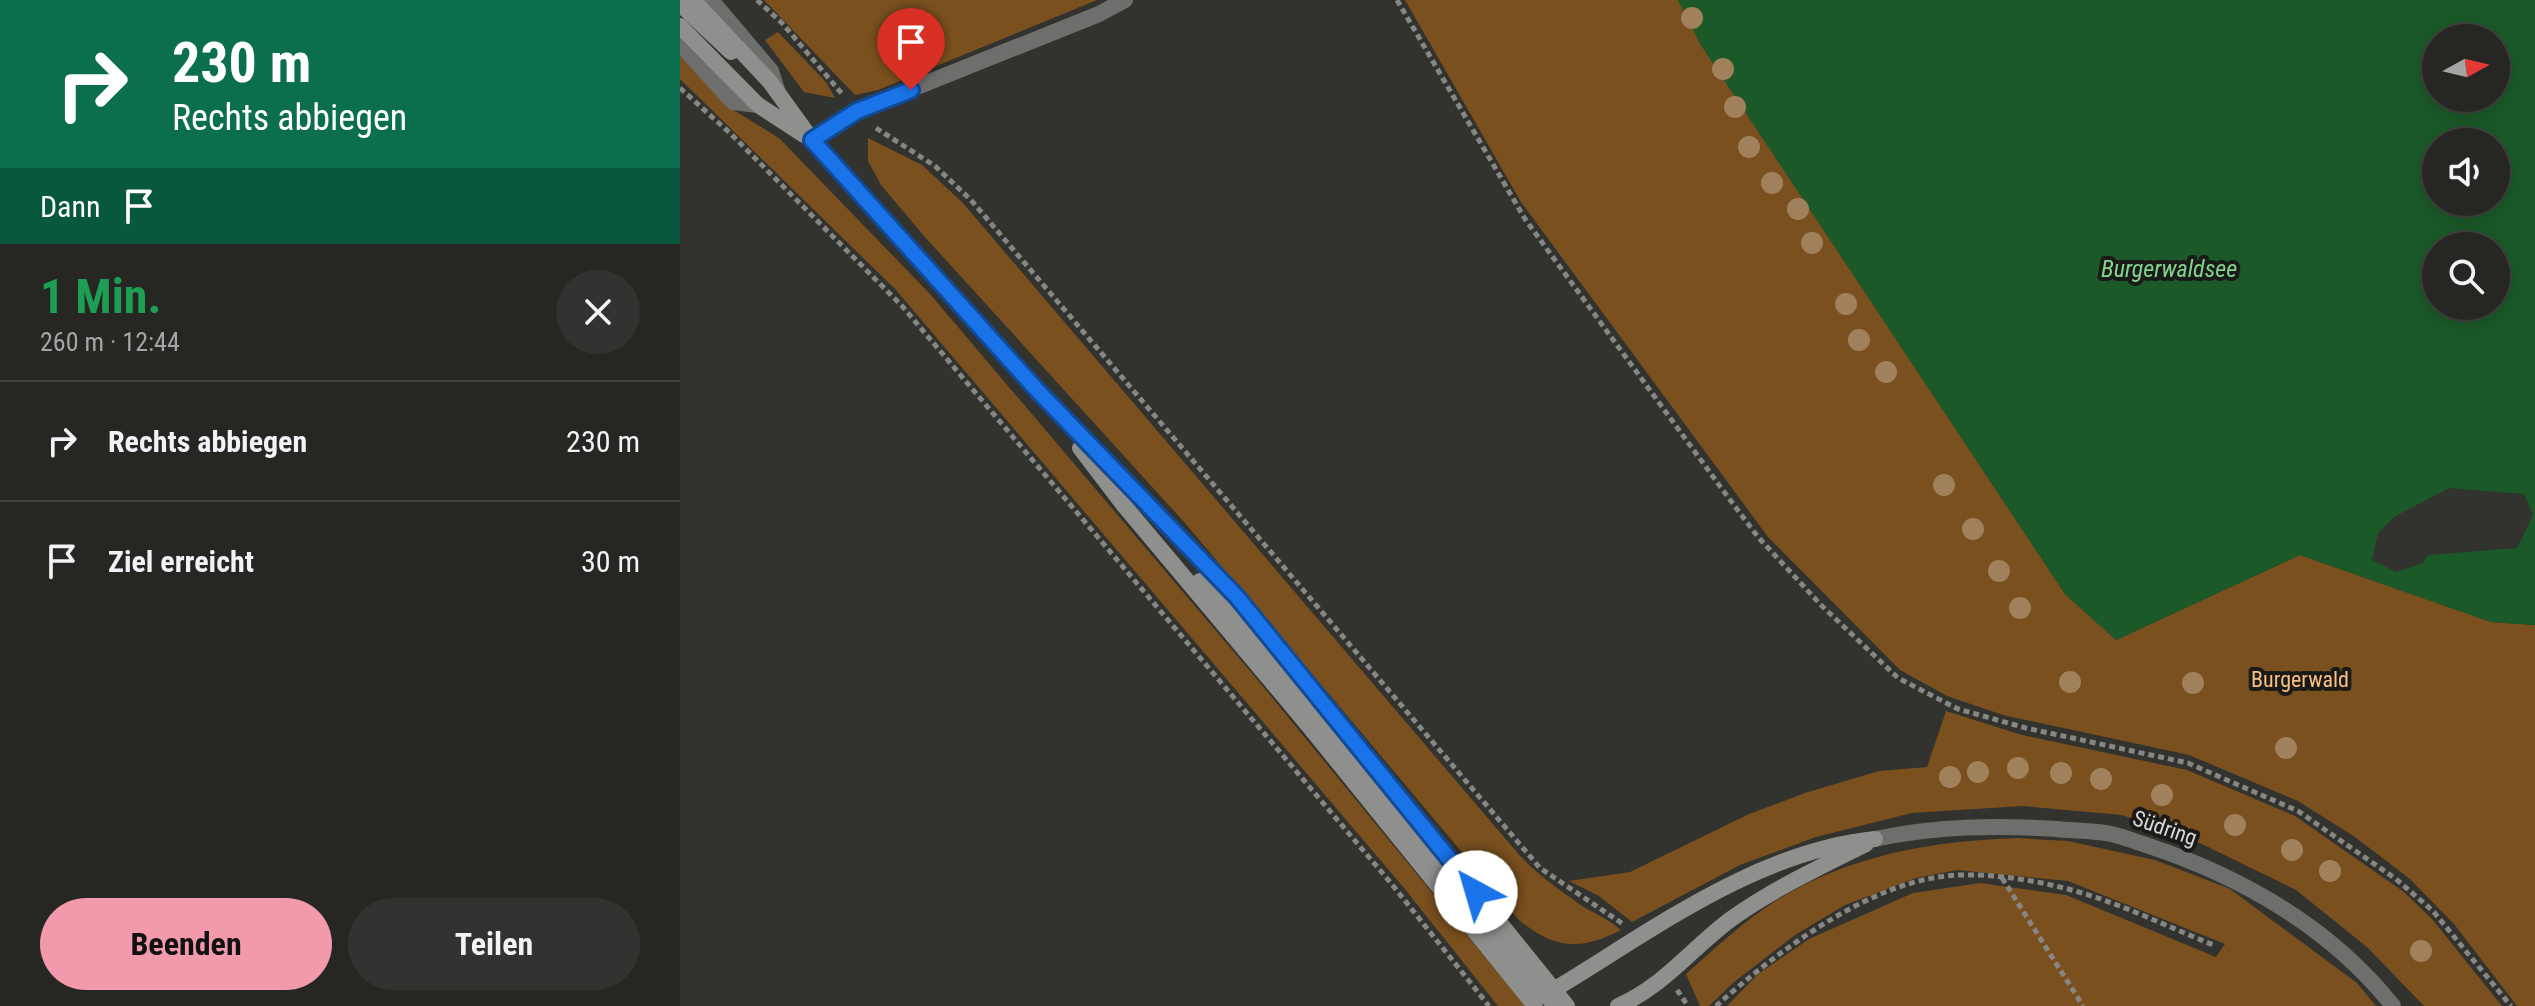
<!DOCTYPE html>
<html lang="de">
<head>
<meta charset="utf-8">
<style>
	:root { --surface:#262623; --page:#323230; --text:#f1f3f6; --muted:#a4a5a6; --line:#424341; --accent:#f29aac }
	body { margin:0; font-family:"Roboto Condensed",sans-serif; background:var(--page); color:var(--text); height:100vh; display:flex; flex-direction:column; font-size:30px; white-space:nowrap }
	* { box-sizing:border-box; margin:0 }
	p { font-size:26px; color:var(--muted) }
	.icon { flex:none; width:44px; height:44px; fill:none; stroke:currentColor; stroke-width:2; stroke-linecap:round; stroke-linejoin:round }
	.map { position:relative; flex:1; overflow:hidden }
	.panel { display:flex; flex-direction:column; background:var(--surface); width:680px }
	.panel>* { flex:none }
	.hud { background:#0b6e4f; color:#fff; overflow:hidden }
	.needle { width:52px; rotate:82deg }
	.tools { position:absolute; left:1742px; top:24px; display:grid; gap:16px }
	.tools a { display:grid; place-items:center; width:88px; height:88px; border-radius:50%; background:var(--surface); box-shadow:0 4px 20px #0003,0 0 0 2px var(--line); font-size:40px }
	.pin { position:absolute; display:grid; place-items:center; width:68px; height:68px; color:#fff; margin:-82px -34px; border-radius:50% 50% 50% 0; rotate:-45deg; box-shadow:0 0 8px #0007 }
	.pin .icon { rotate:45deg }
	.me { position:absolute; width:88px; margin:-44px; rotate:321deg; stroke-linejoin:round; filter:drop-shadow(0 0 6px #0008) }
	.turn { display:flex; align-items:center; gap:28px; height:168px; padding:0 40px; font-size:36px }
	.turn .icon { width:104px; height:104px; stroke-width:2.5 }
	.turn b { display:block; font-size:56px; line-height:68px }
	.then { display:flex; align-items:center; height:76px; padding:0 40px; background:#0003; gap:16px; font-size:30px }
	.round { display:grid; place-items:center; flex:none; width:84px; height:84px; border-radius:42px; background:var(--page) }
	.overview { display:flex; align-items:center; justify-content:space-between; height:136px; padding:0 40px }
	h1 { font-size:48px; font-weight:700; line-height:60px; color:#1e9e55 }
	.cta { display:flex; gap:16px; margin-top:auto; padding:16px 40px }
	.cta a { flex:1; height:92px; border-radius:48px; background:var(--accent); color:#111; font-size:32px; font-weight:700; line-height:92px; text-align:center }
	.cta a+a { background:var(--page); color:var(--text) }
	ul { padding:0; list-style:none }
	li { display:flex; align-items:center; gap:24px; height:120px; padding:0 40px; border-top:2px solid var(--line) }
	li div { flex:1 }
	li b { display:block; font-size:30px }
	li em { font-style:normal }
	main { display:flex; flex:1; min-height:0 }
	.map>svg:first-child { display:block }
	.green { fill:#7a501e }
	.water { fill:#1b5a28; fill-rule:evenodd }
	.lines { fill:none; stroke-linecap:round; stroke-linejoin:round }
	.path { stroke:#868683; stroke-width:5; stroke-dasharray:6 4; stroke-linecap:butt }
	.service { stroke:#6e6f6d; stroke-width:16 }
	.tertiary { stroke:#6e6f6d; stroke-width:16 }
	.secondary { stroke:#8f908e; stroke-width:16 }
	.tree { fill:#a1805c }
	.route-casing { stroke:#114b97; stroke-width:20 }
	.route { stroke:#1a73e8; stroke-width:14 }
	.labels { text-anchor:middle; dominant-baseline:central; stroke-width:8; stroke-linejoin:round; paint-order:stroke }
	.park-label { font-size:22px; fill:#fbbf80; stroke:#1a1a18 }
	.street-label { font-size:22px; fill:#d7d7d5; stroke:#1a1a18 }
	.water-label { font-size:24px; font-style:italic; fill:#81d58c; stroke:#1a1a18 }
</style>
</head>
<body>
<main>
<section class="panel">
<div class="hud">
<div class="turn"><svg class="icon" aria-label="right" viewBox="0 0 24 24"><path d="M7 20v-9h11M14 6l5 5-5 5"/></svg><div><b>230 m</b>Rechts abbiegen</div></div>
<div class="then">Dann<svg class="icon" aria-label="arrive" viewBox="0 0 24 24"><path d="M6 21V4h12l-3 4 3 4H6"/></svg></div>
</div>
<div class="overview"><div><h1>1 Min.</h1><p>260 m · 12:44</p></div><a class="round"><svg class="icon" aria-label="close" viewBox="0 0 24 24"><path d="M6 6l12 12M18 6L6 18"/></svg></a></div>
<ul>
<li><svg class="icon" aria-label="right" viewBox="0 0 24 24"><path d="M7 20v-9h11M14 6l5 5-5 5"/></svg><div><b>Rechts abbiegen</b></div><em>230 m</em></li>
<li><svg class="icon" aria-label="arrive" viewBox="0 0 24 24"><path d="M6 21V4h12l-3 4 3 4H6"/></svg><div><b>Ziel erreicht</b></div><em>30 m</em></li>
</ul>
<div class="cta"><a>Beenden</a><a>Teilen</a></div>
</section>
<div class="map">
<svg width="1855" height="1006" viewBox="0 0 1855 1006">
	<rect width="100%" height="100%" fill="#32322f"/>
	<!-- green -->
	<path class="green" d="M84 0H417L198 90 175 95Z
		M725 0H998L1021 45 1385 594 1436 640 1620 555 1811 622 1855 625V1006H1837L1774 924 1730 879 1675 837 1618 801 1509 755 1323 715 1267 696 1220 670 1088 537 841 202Z
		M98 32 146 82 155 98 124 92 85 40Z
		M0 55 55 111 99 138 250 294 576 678 845 1006H818L724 888 216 290 0 79Z
		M188 138 242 165 282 202 841 857C859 876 881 891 902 906 916 914 928 919 941 930 900 951 875 949 839 920L505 523 244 236 201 185 188 161Z
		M1266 711 1342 735 1507 770 1615 816 1724 892 1752 919 1822 1006H1744L1687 947 1616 890 1522 844 1442 815 1342 806 1232 813 1136 837 1060 865 952 922 919 896 889 881 950 872 1069 814 1125 793 1199 771 1247 767Z
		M1337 838 1388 841 1475 860 1550 889 1677 983 1696 1006H1047L1078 974 1129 939 1233 893 1300 883 1386 895 1536 957 1545 944 1388 881 1277 870 1236 878 1165 905 1115 935 1053 983 1029 1006H1020L1006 974C1035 948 1064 921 1097 900 1170 855 1252 841 1337 838Z"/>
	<!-- water -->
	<path class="water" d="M998 0H1855V625L1811 622 1620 555 1436 640 1385 594 1021 45ZM1756 38H1816V98H1756ZM1756 142H1816V202H1756ZM1756 246H1816V306H1756ZM1769 488 1844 494 1853 515 1837 548 1748 555 1743 563 1716 572 1692 560 1698 533 1714 517Z"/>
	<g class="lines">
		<!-- path -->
		<path class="path" d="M77 0 102 23 163 95
			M717 0 845 219 1042 489 1078 537 1141 605 1218 678 1278 709 1346 728 1508 763 1618 811 1716 879 1753 911 1831 1006
			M0 88 51 134 222 306 710 882 809 1006
			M196 128 255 166 291 200 860 868 943 924
			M1322 878 1403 1006
			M997 990 1008 1006
			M1036 1006C1098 951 1193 878 1279 875 1315 874 1353 880 1388 889 1438 902 1488 927 1536 946"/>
		<!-- service -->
		<path class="service" d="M31 0 91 71 98 93
			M0 44 53 102 78 105
			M132 140 177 111 419 14 445 0"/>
		<!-- tertiary -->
		<path class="tertiary" d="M1195 839C1256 826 1314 825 1376 829 1394 831 1414 830 1431 834 1445 837 1459 843 1472 847 1564 878 1652 929 1713 1006"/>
		<!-- secondary -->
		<path class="secondary" d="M13 0 90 82 132 140 356 389 557 597 887 1006
			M0 4 51 52
			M0 26 78 105 124 135
			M400 448 442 503 628 725 855 1006
			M520 581 552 613 875 1006
			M871 998 875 989C973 930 1077 851 1195 839
			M938 1006C983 987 1012 948 1051 919 1093 889 1140 867 1186 844"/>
	</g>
	<!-- trees -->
	<g class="tree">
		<circle cx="1012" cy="18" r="11"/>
		<circle cx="1043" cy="69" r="11"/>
		<circle cx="1055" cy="107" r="11"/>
		<circle cx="1069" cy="147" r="11"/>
		<circle cx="1092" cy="183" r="11"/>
		<circle cx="1118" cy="209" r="11"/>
		<circle cx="1132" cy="243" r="11"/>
		<circle cx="1166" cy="304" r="11"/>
		<circle cx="1179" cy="340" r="11"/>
		<circle cx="1206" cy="372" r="11"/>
		<circle cx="1264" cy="485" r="11"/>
		<circle cx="1293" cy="529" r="11"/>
		<circle cx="1319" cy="571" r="11"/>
		<circle cx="1340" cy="608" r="11"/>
		<circle cx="1390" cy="682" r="11"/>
		<circle cx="1513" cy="683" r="11"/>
		<circle cx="1606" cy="748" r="11"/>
		<circle cx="1338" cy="768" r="11"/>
		<circle cx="1298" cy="772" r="11"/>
		<circle cx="1381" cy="773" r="11"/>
		<circle cx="1270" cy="777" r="11"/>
		<circle cx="1421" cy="779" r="11"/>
		<circle cx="1482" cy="795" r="11"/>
		<circle cx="1555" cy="825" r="11"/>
		<circle cx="1612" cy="850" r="11"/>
		<circle cx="1650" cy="871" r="11"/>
		<circle cx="1741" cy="951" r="11"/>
	</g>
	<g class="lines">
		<!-- route casing -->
		<g class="route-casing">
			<path id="route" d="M231 90 177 111 132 140 356 389 557 597 796 892"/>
		</g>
		<!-- route -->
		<use href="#route" class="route"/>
	</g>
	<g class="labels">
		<!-- park labels -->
		<g class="park-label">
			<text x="1620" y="679">Burgerwald</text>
		</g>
		<!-- street labels -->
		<g class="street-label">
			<text transform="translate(1485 828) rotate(19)">Südring</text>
		</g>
		<!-- water labels -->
		<g class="water-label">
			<text x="1489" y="269">Burgerwaldsee</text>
		</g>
	</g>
</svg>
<div class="tools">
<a><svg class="needle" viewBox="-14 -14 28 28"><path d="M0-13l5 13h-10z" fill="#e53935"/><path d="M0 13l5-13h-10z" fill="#a4a5a6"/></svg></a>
<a><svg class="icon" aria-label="sound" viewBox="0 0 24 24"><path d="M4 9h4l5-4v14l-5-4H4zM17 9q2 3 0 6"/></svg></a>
<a><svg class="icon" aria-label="search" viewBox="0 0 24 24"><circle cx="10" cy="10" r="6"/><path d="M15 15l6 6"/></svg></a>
</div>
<div class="pin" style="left:231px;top:90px;background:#d93025"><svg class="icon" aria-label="arrive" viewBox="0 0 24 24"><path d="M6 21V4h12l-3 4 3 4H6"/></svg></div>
<svg class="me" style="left:796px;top:892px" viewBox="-20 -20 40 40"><circle r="19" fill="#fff"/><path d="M0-13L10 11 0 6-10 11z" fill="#1a73e8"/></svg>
</div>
</main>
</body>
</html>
